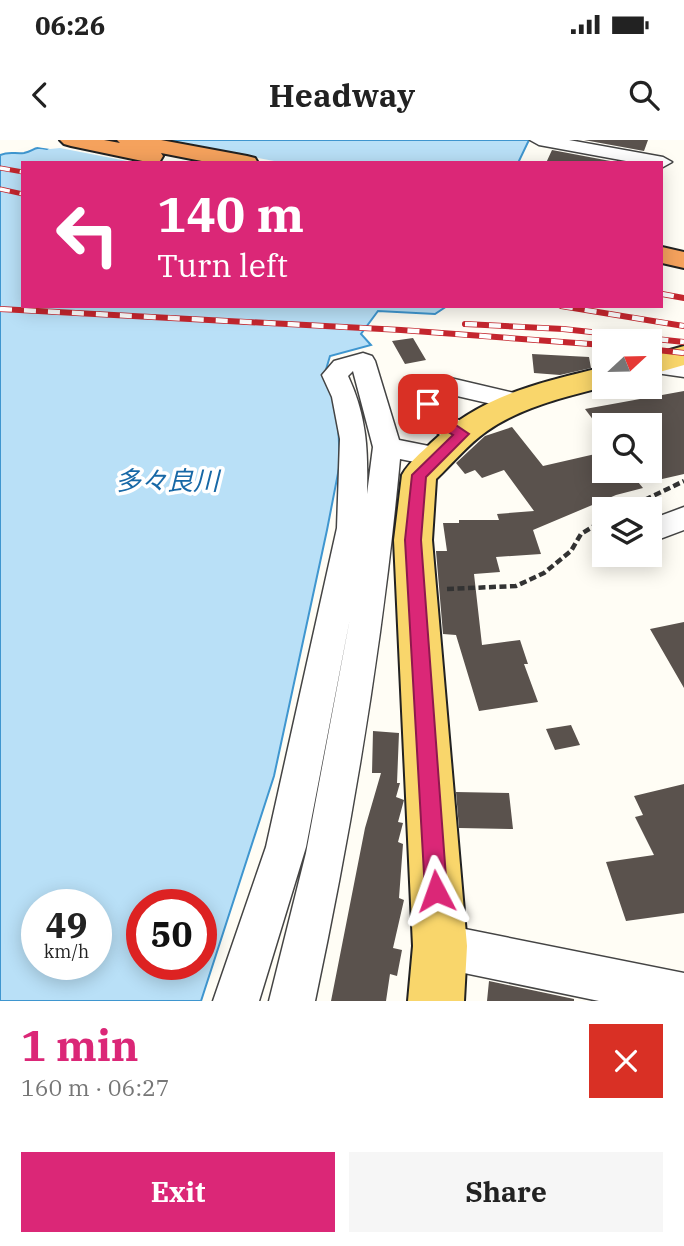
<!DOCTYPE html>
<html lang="en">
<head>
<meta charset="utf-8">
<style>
	:root { --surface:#fff; --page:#f6f6f6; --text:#222; --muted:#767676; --accent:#db2777 }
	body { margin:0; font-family:"IBM Plex Serif","Noto Sans JP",serif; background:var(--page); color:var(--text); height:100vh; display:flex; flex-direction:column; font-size:26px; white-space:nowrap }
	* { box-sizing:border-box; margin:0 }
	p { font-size:23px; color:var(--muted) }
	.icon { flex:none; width:38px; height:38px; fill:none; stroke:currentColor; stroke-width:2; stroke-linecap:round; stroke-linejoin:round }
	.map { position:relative; height:861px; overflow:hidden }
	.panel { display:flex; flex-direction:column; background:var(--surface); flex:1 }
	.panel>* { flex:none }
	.banner { position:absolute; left:21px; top:21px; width:642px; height:147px; border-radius:0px; box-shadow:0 4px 18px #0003; background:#db2777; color:#fff; overflow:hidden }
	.needle { width:46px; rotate:68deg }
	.fabs { position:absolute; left:592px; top:189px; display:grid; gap:14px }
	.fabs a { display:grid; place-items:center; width:70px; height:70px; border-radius:0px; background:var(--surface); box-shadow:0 4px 18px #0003; font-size:35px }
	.speed { position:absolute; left:21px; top:749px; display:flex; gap:14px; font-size:35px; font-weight:700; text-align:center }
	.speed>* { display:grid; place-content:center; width:91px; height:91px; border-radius:50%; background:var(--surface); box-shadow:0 4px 18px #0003; line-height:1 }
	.speed small { font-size:18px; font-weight:400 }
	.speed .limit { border:10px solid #d22; background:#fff; color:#111 }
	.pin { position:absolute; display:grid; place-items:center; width:60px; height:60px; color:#fff; margin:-30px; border-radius:14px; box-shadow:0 4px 10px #0006 }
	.me { position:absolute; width:77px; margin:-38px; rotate:356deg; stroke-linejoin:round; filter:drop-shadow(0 0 5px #0008) }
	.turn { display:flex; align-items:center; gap:24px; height:147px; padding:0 21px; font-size:32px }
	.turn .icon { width:91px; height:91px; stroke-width:2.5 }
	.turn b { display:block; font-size:49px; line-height:60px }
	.round { display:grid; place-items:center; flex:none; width:74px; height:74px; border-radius:0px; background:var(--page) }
	.summary { display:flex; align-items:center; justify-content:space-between; height:119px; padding:0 21px }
	h1 { font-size:42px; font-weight:700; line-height:52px; color:var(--accent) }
	.button { display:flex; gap:14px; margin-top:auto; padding:14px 21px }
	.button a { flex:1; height:80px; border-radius:0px; background:var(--accent); color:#fff; font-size:28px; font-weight:700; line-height:80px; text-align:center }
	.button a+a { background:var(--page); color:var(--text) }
	.status { display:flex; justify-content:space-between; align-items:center; height:49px; padding:0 35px; background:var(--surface); direction:ltr }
	.status svg { height:19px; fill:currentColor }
	header { display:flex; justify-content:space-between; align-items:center; height:91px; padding:0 21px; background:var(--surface); font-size:32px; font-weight:700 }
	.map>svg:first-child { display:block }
	.water { fill:#b9e0f7; stroke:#3f96cf; stroke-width:2; fill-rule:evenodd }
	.pier { fill:#fffdf5 }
	.building { fill:#5a524d }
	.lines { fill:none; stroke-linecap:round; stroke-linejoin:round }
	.minor-casing { stroke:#444; stroke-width:3 }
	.major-casing { stroke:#222; stroke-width:4 }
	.highway-casing { stroke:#222; stroke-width:4 }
	.path { stroke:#333; stroke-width:4.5; stroke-dasharray:7 3.5; stroke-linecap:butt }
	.minor { fill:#fff; fill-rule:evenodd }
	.major { fill:#f9d66b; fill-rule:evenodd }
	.highway { fill:#f5a25d; fill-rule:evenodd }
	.rail-far1-casing { stroke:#c4262e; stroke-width:5 }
	.rail-casing { stroke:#c4262e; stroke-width:6 }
	.rail-far1 { stroke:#fff; stroke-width:3.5; stroke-dasharray:10; stroke-linecap:butt }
	.rail { stroke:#fff; stroke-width:4.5; stroke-dasharray:12; stroke-linecap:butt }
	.route { fill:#db2777; stroke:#8e194d; stroke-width:2 }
	.labels { text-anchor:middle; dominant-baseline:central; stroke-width:7; stroke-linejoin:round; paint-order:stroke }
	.water-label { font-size:26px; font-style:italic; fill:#1768a6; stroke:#fff }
</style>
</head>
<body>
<div class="status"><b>06:26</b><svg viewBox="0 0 49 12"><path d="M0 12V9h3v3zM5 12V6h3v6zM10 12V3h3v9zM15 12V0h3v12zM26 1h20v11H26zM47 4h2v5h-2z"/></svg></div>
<header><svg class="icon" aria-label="back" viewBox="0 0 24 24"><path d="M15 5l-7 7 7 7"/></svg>Headway<svg class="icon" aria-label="search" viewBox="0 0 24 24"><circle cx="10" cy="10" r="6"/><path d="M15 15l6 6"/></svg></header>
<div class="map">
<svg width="684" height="861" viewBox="0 0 684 861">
	<rect width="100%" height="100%" fill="#fffdf5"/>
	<!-- water -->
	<path class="water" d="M60 0H529L518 23H23V166H447L435 174 378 171 361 194 371 205 330 216 325 233 337 263 340 323 327 390 274 636 201 861H0V15C9 11 15 14 24 13 36 10 33 6 47 9ZM37 765H96V824H37ZM142 765H201V824H142Z"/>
	<!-- pier -->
	<path class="pier" d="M54 0H163L285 23H137L60 8 50 9 37 7 46 6Z"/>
	<!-- building -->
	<path class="building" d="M584 0H648L644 11Z
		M552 10 621 23H546Z
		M413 198 426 220 405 224 392 201Z
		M532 214 589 217 591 228 560 235 534 233Z
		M684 251V334L649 342V285H597L585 269Z
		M512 287 543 326 604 312V331H629L643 348 616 355 533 390 541 414 496 417 500 432 474 434 482 505 520 500 528 524H524L538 562 479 571 456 495 443 494 436 411H447L443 383H459V380H499L497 374 534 371 504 330 482 338 475 330 465 334 456 323 485 296Z
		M684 482V548L650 489Z
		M571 585 580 605 555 610 546 589Z
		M373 591 399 593 397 643H400L396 657 404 660 398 682 403 683 398 702 403 704 399 758 404 760 393 808 402 810 397 836 390 834 386 861H331L365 688 381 633H372Z
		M684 644V773L626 781 606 722 654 715 635 677 643 675 634 656Z
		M456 652 509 653 513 689 459 688Z
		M489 841 574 859V861H487Z"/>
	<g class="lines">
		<!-- minor casing -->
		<g class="minor-casing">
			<path id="minor" d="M530 0H569L663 17 672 22 663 27 662 23H637L539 5Z
				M363 213 372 216 375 221 399 300 449 310 453 317 449 324 439 327 400 319C383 502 353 681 315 861H269L306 713 350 478 306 707 259 861H213L266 707 337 388 340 299 332 257 322 235 334 221ZM353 231 373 307 367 354C368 310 367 277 348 236Z
				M649 218 684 221V237L649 232Z
				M446 237 527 256 531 262 527 268 518 270 444 253V271L472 288 475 294 472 300C441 309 403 271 423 241Z
				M684 367V390L649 403V380Z
				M440 784 684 833V861H599L440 828 424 822 418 806 424 790Z"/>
		</g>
		<!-- major casing -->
		<g class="major-casing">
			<path id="major" d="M684 206V225L649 235V216Z
				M604 227V247C564 257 522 267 487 291 468 304 453 323 436 339L432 400 467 806 464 861H408L413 806 394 400 402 335C409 322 421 313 431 303 482 255 538 243 604 227Z"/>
		</g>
		<!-- highway casing -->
		<g class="highway-casing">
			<path id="highway" d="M60 0H104L120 3 117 0H161L247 16 255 18 258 23H212L161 13 163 16 160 21 152 23 71 6 64 4Z
				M662 107 684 112V128L662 123Z"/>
		</g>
		<!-- path -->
		<path class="path" d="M626 369 684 341
			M447 449 516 446 544 433 571 411 581 394 604 380"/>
		<!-- minor -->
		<use href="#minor" class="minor"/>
		<!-- major -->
		<use href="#major" class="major"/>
		<!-- highway -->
		<use href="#highway" class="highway"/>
		<!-- rail-far1 casing -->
		<g class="rail-far1-casing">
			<path id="rail-far1" d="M0 28 23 32
				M0 49 23 54"/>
		</g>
		<!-- rail casing -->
		<g class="rail-casing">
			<path id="rail" d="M662 154 684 158
				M561 166 684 186
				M0 169 401 190 604 205
				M465 184 563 189 684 202
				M649 209 684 213"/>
		</g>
		<!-- rail-far1 -->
		<use href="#rail-far1" class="rail-far1"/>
		<!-- rail -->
		<use href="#rail" class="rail"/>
	</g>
	<!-- route -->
	<path class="route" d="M428 260 432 261 441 275 469 294 426 337 421 400 447 751 443 758 436 761 428 758 425 751 405 400 412 335 453 295 432 282 421 264Z"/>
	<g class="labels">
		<!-- water labels -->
		<g class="water-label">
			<text x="167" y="340">多々良川</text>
		</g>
	</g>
</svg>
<div class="fabs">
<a><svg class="needle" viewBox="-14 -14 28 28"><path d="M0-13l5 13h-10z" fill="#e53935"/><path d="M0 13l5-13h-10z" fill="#767676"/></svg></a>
<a><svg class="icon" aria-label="search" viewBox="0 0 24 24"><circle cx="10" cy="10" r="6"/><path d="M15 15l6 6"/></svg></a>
<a><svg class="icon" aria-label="layers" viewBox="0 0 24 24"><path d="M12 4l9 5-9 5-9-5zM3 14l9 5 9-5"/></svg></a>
</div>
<div class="speed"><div>49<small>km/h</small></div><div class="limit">50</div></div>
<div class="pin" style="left:428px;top:264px;background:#d93025"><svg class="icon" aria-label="arrive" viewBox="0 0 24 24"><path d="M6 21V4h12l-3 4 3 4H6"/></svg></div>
<svg class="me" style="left:436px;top:751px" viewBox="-20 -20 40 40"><path d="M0-17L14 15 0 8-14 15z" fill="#db2777" stroke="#fff" stroke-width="4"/></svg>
<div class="banner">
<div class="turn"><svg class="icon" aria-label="left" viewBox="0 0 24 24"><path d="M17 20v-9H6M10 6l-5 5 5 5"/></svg><div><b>140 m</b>Turn left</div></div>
</div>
</div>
<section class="panel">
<div class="summary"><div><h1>1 min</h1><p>160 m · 06:27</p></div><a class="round" style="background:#d93025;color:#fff"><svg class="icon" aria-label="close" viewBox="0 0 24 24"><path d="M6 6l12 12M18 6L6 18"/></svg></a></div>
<div class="button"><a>Exit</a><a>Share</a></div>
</section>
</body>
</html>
